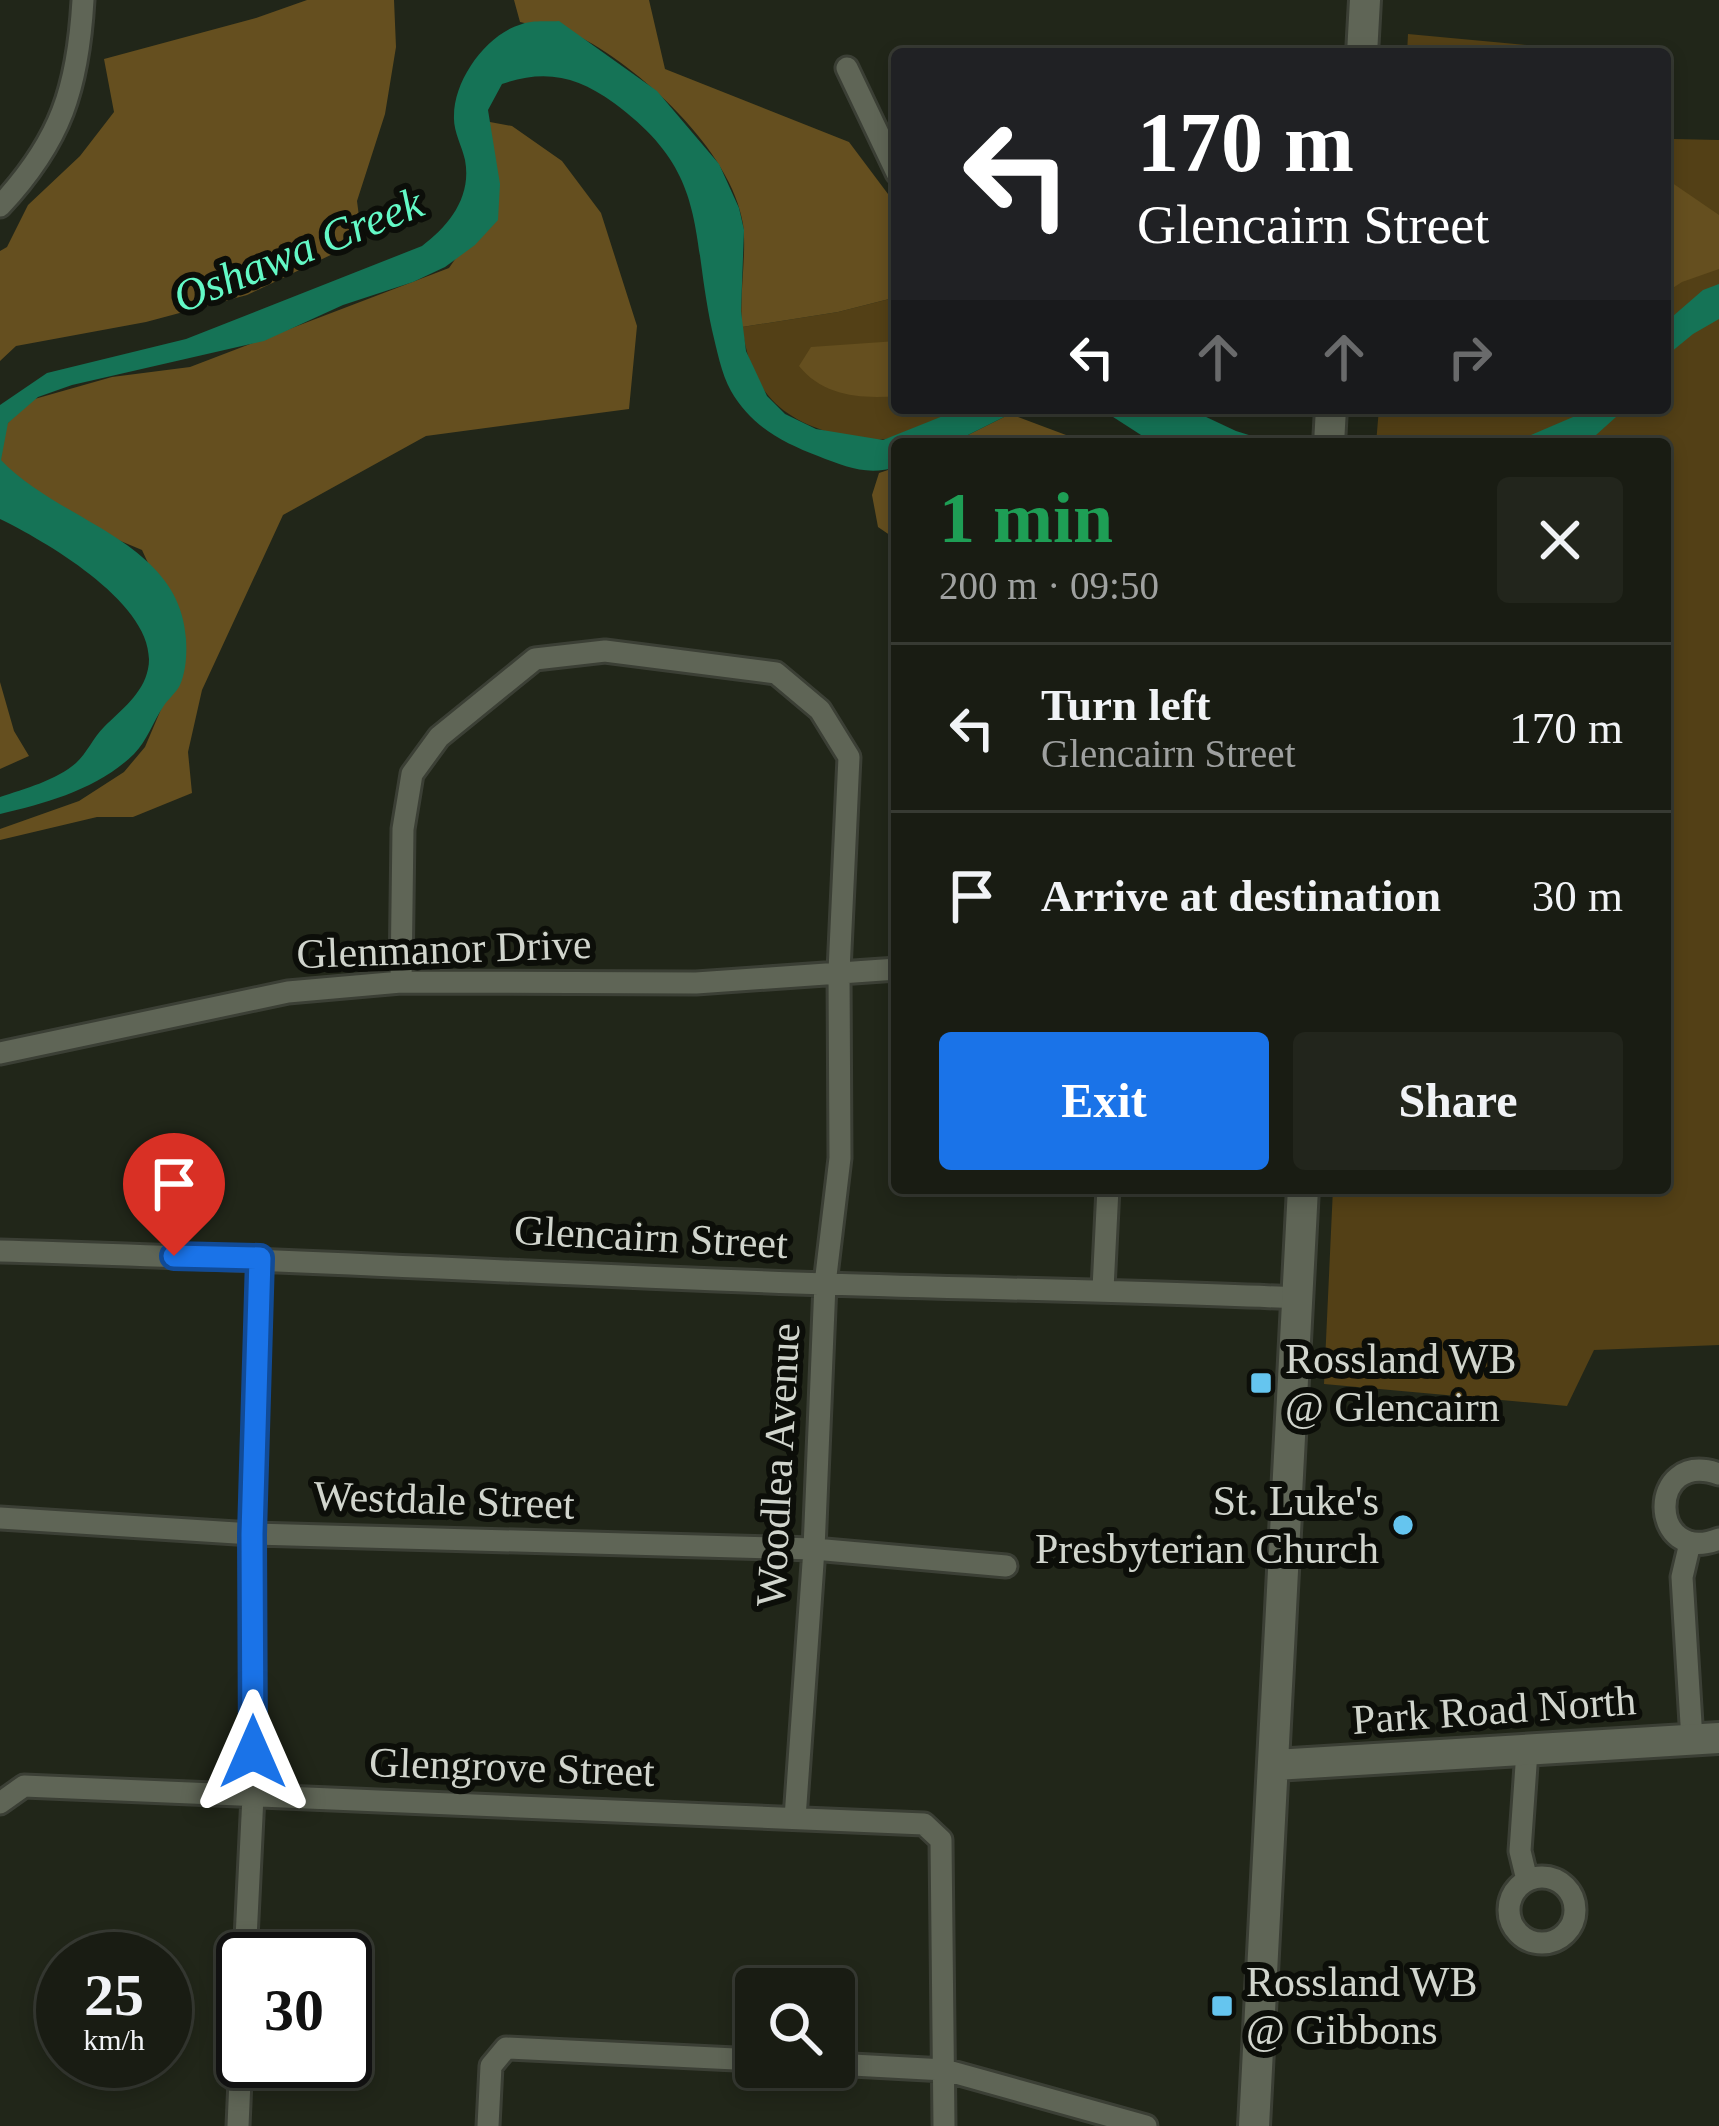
<!DOCTYPE html>
<html lang="en">
<head>
<meta charset="utf-8">
<style>
	:root { --surface:#191c13; --page:#22251c; --text:#f1f3f6; --muted:#9fa1a0; --line:#373a33; --accent:#1a73e8 }
	body { margin:0; font-family:Georgia,serif; background:var(--page); color:var(--text); height:100vh; display:flex; flex-direction:column; font-size:45px; white-space:nowrap }
	* { box-sizing:border-box; margin:0 }
	p { font-size:39px; color:var(--muted) }
	.icon { flex:none; width:66px; height:66px; fill:none; stroke:currentColor; stroke-width:2; stroke-linecap:round; stroke-linejoin:round }
	.map { position:relative; flex:1; overflow:hidden }
	.details { position:absolute; left:891px; top:438px; width:780px; height:756px; display:flex; flex-direction:column; background:var(--surface); border-radius:12px; box-shadow:0 6px 18px #0003,0 0 0 3px var(--line) }
	.details>* { flex:none }
	.banner { position:absolute; left:891px; top:48px; width:780px; height:366px; border-radius:12px; box-shadow:0 6px 18px #0003,0 0 0 3px var(--line); background:#202124; color:#fff; overflow:hidden }
	.tools { position:absolute; left:735px; top:1968px; display:grid; gap:24px }
	.tools a { display:grid; place-items:center; width:120px; height:120px; border-radius:12px; background:var(--surface); box-shadow:0 6px 18px #0003,0 0 0 3px var(--line); font-size:60px }
	.speed { position:absolute; left:36px; top:1932px; display:flex; gap:24px; font-size:60px; font-weight:700; text-align:center }
	.speed>* { display:grid; place-content:center; width:156px; height:156px; border-radius:50%; background:var(--surface); box-shadow:0 6px 18px #0003,0 0 0 3px var(--line); line-height:1 }
	.speed small { font-size:30px; font-weight:400 }
	.speed .limit { border:6px solid #111; border-radius:18px; background:#fff; color:#111 }
	.pin { position:absolute; display:grid; place-items:center; width:102px; height:102px; color:#fff; margin:-123px -51px; border-radius:50% 50% 50% 0; rotate:-45deg; box-shadow:0 0 12px #0007 }
	.pin .icon { rotate:45deg }
	.me { position:absolute; width:132px; margin:-66px; rotate:0deg; stroke-linejoin:round; filter:drop-shadow(0 0 9px #0008) }
	.turn { display:flex; align-items:center; gap:42px; height:252px; padding:0 48px; font-size:54px }
	.turn .icon { width:156px; height:156px; stroke-width:2.5 }
	.turn b { display:block; font-size:84px; line-height:102px }
	.lanes { display:flex; align-items:center; height:114px; padding:0 48px; background:#0003; justify-content:center; gap:60px; direction:ltr }
	.lanes .off { opacity:.35 }
	.round { display:grid; place-items:center; flex:none; width:126px; height:126px; border-radius:12px; background:var(--page) }
	.head { display:flex; align-items:center; justify-content:space-between; height:204px; padding:0 48px }
	h1 { font-size:72px; font-weight:700; line-height:90px; color:#1e9e55 }
	.button { display:flex; gap:24px; margin-top:auto; padding:24px 48px }
	.button a { flex:1; height:138px; border-radius:12px; background:var(--accent); color:#fff; font-size:48px; font-weight:700; line-height:138px; text-align:center }
	.button a+a { background:var(--page); color:var(--text) }
	ul { padding:0; list-style:none }
	li { display:flex; align-items:center; gap:36px; height:168px; padding:0 48px; border-top:3px solid var(--line) }
	li div { flex:1 }
	li b { display:block; font-size:45px }
	li em { font-style:normal }
	.map>svg:first-child { display:block }
	.green { fill:#534016 }
	.forest { fill:#654f1f }
	.water { fill:#157356 }
	.lines { fill:none; stroke-linecap:round; stroke-linejoin:round }
	.street-casing { stroke:#3b3f35; stroke-width:27 }
	.secondary-casing { stroke:#3b3f35; stroke-width:36 }
	.street { stroke:#5f6556; stroke-width:21 }
	.secondary { stroke:#5f6556; stroke-width:30 }
	.route-casing { stroke:#114b97; stroke-width:30 }
	.route { stroke:#1a73e8; stroke-width:21 }
	.poi-dot { fill:#65c5ef; stroke:#0c0e09; stroke-width:4.5 }
	.labels { text-anchor:middle; dominant-baseline:central; stroke-width:12; stroke-linejoin:round; paint-order:stroke }
	.street-label { font-size:42px; fill:#d1d5cd; stroke:#0c0e09 }
	.poi-label { font-size:42px; fill:#d1d5cd; stroke:#0c0e09; text-anchor:start }
	.water-label { font-size:45px; font-style:italic; fill:#63f9c6; stroke:#0c0e09 }
</style>
</head>
<body>
<div class="map">
<svg width="1719" height="2126" viewBox="0 0 1719 2126">
	<rect width="100%" height="100%" fill="#212619"/>
	<!-- green -->
	<path class="green" d="M1408 34 1603 52 1605 54H1407Z
		M1665 128 1674 139 1719 140V1345L1594 1350 1567 1406 1324 1384 1333 1188H1665V444H1376L1379 408H1665Z
		M897 297V408H963C940 420 912 435 886 439 871 442 853 438 839 435 778 419 751 390 742 327L838 312Z"/>
	<!-- forest -->
	<path class="forest" d="M307 0H394L396 47 385 114 357 201 362 240 247 295 146 322 16 346 0 361V251L7 247 28 205 80 156 114 112 104 59 256 18Z
		M514 0H649L665 69 849 142 897 206V297L838 312 742 327C739 294 747 254 743 224 732 151 638 65 574 34 559 27 537 26 520 22Z
		M490 122 512 126 562 161 601 213 637 326 629 409 426 436 283 515 202 690 188 752 192 793 133 817H97L0 840V829L79 801 124 772 145 747 179 667 178 628 142 550 13 496 0 485V433L24 402 112 377 190 367 449 268 474 232Z
		M1665 178 1719 215V269L1682 282 1665 293Z
		M897 341V396C861 399 823 396 799 366L811 347Z
		M1010 414 1090 444H950Z
		M897 467V540L878 527 872 495 879 473Z
		M0 682 14 731 29 756 0 769Z"/>
	<!-- water -->
	<path class="water" d="M559 21 657 91 719 164 739 208 744 230 741 311 746 351 767 396 785 414 816 429 883 440 963 408H1187L1236 431 1278 444H1155L1110 415 1076 410 1010 414 950 444H897V467C867 476 846 467 818 456 782 442 751 426 731 391 721 373 717 350 712 330 690 228 709 173 614 103 577 76 545 69 502 84L488 110 500 184 498 220 475 245 445 267 413 282 343 305 264 341 72 385 38 397 8 423 1 460C59 522 180 540 186 639 187 654 186 671 180 685 176 693 168 699 163 707 153 722 147 741 134 754 98 789 47 803 0 814V797C24 789 57 780 76 763 87 753 93 738 104 727 121 710 143 694 148 669 161 607 45 541 0 519V405L47 373 186 339 422 246C449 226 472 197 465 160 462 146 453 131 454 116 454 79 487 34 522 24 533 20 548 22 559 21Z
		M1719 284V319L1693 334 1665 357V323L1703 290Z
		M1594 408H1626L1586 444H1510Z"/>
	<g class="lines">
		<!-- street casing -->
		<g class="street-casing">
			<path id="street" d="M847 68 897 173
				M0 206C61 141 78 88 83 0
				M401 982 403 829 412 774 439 737 535 659 605 651 776 673 820 710 849 757 839 971 840 1158 825 1284 814 1549 795 1818
				M0 1053 288 992 401 982 696 983 897 969
				M0 1251C275 1258 550 1275 826 1284 983 1289 1140 1291 1297 1298
				M1103 1289 1108 1188
				M1719 1474C1646 1448 1648 1567 1719 1539
				M0 1518 252 1534 814 1549 1006 1566
				M1690 1543 1682 1577 1692 1740
				M1527 1751 1520 1851 1527 1880
				M0 1803 24 1786 924 1824 941 1840 944 2126
				M1509 1910a33 33 0 1 1 66 0a33 33 0 1 1-66 0Z
				M245 1959 253 1796 252 1534 260 1258
				M834 2064 945 2070 1146 2126
				M238 2126 243 2012
				M488 2126 491 2066 506 2048 756 2060"/>
		</g>
		<!-- secondary casing -->
		<g class="secondary-casing">
			<path id="secondary" d="M1362 54 1365 0
				M1329 444 1331 408
				M1275 1765 1719 1738
				M1254 2126 1303 1188"/>
		</g>
		<!-- street -->
		<use href="#street" class="street"/>
		<!-- secondary -->
		<use href="#secondary" class="secondary"/>
	</g>
	<g class="lines">
		<!-- route casing -->
		<g class="route-casing">
			<path id="route" d="M174 1256 260 1258 252 1534 253 1752"/>
		</g>
		<!-- route -->
		<use href="#route" class="route"/>
	</g>
	<!-- markers -->
	<g class="poi-dot">
		<rect x="1249" y="1371" width="24" height="24" rx="6"/>
		<circle cx="1403" cy="1525" r="12"/>
		<rect x="1210" y="1994" width="24" height="24" rx="6"/>
	</g>
	<g class="labels">
		<!-- street labels -->
		<g class="street-label">
			<text transform="translate(444 949) rotate(-2)">Glenmanor Drive</text>
			<text transform="translate(651 1237) rotate(3)">Glencairn Street</text>
			<text transform="translate(778 1465) rotate(-87)">Woodlea Avenue</text>
			<text transform="translate(444 1500) rotate(2)">Westdale Street</text>
			<text transform="translate(1494 1710) rotate(-4)">Park Road North</text>
			<text transform="translate(512 1767) rotate(2)">Glengrove Street</text>
		</g>
		<!-- poi labels -->
		<g class="poi-label">
			<text x="1285" y="1359">Rossland WB<tspan x="1285" dy="48">@ Glencairn</tspan></text>
			<text x="1379" y="1501" text-anchor="end">St. Luke's<tspan x="1379" dy="48">Presbyterian Church</tspan></text>
			<text x="1246" y="1982">Rossland WB<tspan x="1246" dy="48">@ Gibbons</tspan></text>
		</g>
		<!-- water labels -->
		<g class="water-label">
			<text transform="translate(298 250) rotate(-22)">Oshawa Creek</text>
		</g>
	</g>
</svg>
<div class="tools">
<a><svg class="icon" aria-label="search" viewBox="0 0 24 24"><circle cx="10" cy="10" r="6"/><path d="M15 15l6 6"/></svg></a>
</div>
<div class="speed"><div>25<small>km/h</small></div><div class="limit">30</div></div>
<div class="pin" style="left:174px;top:1256px;background:#d93025"><svg class="icon" aria-label="arrive" viewBox="0 0 24 24"><path d="M6 21V4h12l-3 4 3 4H6"/></svg></div>
<svg class="me" style="left:253px;top:1752px" viewBox="-20 -20 40 40"><path d="M0-17L14 15 0 8-14 15z" fill="#1a73e8" stroke="#fff" stroke-width="4"/></svg>
<div class="banner">
<div class="turn"><svg class="icon" aria-label="left" viewBox="0 0 24 24"><path d="M17 20v-9H6M10 6l-5 5 5 5"/></svg><div><b>170 m</b>Glencairn Street</div></div>
<div class="lanes"><svg class="icon" aria-label="left" viewBox="0 0 24 24"><path d="M17 20v-9H6M10 6l-5 5 5 5"/></svg><svg class="icon off" aria-label="ahead" viewBox="0 0 24 24"><path d="M12 20V5M6 11l6-6 6 6"/></svg><svg class="icon off" aria-label="ahead" viewBox="0 0 24 24"><path d="M12 20V5M6 11l6-6 6 6"/></svg><svg class="icon off" aria-label="right" viewBox="0 0 24 24"><path d="M7 20v-9h11M14 6l5 5-5 5"/></svg></div>
</div>
<section class="details">
<div class="head"><div><h1>1 min</h1><p>200 m · 09:50</p></div><a class="round"><svg class="icon" aria-label="close" viewBox="0 0 24 24"><path d="M6 6l12 12M18 6L6 18"/></svg></a></div>
<ul>
<li><svg class="icon" aria-label="left" viewBox="0 0 24 24"><path d="M17 20v-9H6M10 6l-5 5 5 5"/></svg><div><b>Turn left</b><p>Glencairn Street</p></div><em>170 m</em></li>
<li><svg class="icon" aria-label="arrive" viewBox="0 0 24 24"><path d="M6 21V4h12l-3 4 3 4H6"/></svg><div><b>Arrive at destination</b></div><em>30 m</em></li>
</ul>
<div class="button"><a>Exit</a><a>Share</a></div>
</section>
</div>
</body>
</html>
